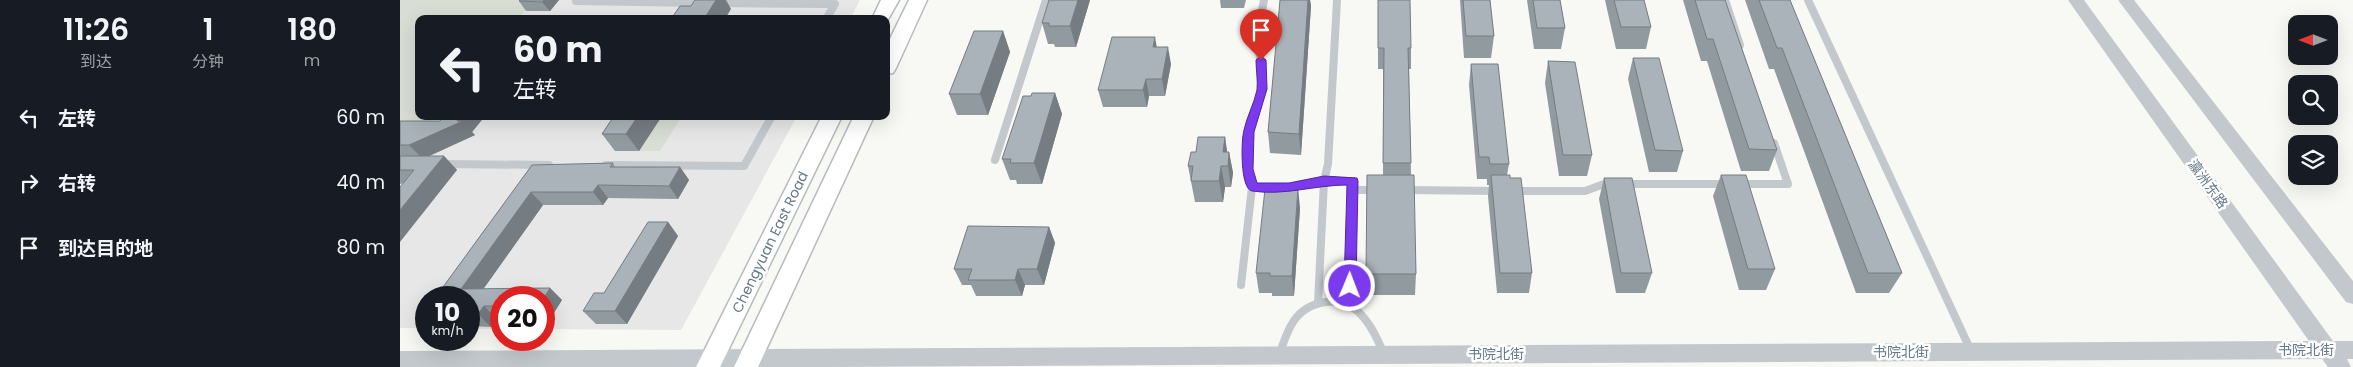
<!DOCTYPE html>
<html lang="zh">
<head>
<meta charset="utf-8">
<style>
	:root { --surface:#171b24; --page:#242831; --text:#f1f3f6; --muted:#9ea1a6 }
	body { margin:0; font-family:Poppins,"Noto Sans SC",sans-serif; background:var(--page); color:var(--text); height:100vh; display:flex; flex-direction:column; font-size:19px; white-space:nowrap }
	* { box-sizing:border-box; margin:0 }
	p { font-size:16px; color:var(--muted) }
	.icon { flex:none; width:28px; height:28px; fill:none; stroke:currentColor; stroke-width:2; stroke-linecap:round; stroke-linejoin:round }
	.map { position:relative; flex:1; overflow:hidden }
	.details { display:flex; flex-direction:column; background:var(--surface); width:400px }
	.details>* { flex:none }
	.hud { position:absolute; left:15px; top:15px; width:475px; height:105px; border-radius:10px; box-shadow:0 5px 20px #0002; background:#171b24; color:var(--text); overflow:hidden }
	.needle { width:32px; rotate:270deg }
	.buttons { position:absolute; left:1888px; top:15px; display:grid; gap:10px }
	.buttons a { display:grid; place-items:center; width:50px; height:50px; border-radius:10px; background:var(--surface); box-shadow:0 5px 20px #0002; font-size:25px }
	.speed { position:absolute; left:15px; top:286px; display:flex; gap:10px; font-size:25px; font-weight:700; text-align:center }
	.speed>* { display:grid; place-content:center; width:65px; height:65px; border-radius:50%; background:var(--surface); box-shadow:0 5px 20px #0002; line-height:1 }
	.speed small { font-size:12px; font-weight:400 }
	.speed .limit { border:8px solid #d22; background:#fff; color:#111 }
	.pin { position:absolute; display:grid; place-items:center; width:42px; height:42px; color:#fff; margin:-51px -21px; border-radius:50% 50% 50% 0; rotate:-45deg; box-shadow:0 0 5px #0007 }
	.pin .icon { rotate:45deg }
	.me { position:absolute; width:55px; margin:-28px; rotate:1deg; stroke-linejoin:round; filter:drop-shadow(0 0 4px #0008) }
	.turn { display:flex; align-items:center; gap:18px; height:105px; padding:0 15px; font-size:22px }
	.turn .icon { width:65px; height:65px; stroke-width:2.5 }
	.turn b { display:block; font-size:35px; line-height:42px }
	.eta { display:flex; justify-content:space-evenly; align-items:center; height:85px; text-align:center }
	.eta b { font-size:30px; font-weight:600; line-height:35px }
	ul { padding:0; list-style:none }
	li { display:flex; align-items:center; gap:15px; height:65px; padding:0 15px }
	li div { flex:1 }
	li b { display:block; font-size:19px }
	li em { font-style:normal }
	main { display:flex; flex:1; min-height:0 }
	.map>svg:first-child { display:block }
	.built { fill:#e6e7e6 }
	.green { fill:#d8ded4 }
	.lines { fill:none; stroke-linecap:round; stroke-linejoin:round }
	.secondary-casing { stroke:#b5bcc0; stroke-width:3 }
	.service { stroke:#c3c8cc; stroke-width:8 }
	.tertiary { fill:#c3c8cc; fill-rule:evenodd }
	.secondary { fill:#fff; fill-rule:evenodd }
	.wall { fill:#919a9f }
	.shaded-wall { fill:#767d82 }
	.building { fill:#a9b3b9; stroke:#767d82 }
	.route { fill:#7c3aed; stroke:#51269a }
	.labels { text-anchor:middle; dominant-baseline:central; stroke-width:5; stroke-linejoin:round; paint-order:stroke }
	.street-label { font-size:14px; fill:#657988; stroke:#fff }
</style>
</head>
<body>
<main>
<section class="details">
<div class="eta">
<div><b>11:26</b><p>到达</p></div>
<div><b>1</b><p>分钟</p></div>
<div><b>180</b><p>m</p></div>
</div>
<ul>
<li><svg class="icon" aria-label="left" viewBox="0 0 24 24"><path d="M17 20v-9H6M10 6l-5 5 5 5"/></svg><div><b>左转</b></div><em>60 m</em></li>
<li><svg class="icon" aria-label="right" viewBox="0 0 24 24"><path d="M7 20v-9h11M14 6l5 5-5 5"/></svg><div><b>右转</b></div><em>40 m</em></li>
<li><svg class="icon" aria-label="arrive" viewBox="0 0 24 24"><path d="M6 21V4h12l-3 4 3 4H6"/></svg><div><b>到达目的地</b></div><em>80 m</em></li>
</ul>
</section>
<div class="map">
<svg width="1953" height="367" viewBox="0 0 1953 367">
	<rect width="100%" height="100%" fill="#f8f8f5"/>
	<!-- built -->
	<path class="built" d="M0 0H460L450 19H19V116H397L281 330 144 329V298H101V329H69V298H26V328H0Z"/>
	<!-- green -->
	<path class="green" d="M0 0H134L118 19H19V116H36L27 127H0Z
		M262 116H282L260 151H239Z"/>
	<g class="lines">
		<!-- secondary casing -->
		<g class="secondary-casing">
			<path id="secondary" d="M481 0H499L486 23V19H472Z
				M509 0H527L496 68 493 73 486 74V47Z
				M422 116H442L320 367H296Z
				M454 116H474L358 367H334Z"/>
		</g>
		<!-- service -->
		<path class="service" d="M1325 0 1340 45
			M1408 0 1571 351
			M176 1 301 3
			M318 3 435 4 426 19
			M595 160 646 0
			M43 164 149 165
			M206 165 344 166 372 116
			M1223 184H1327
			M1341 184H1388L1374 143
			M852 187H889L924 181 928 164 937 0
			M952 190H975
			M1004 190 1098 191
			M1114 191H1185L1204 184H1212
			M841 285 852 187 848 169 849 131 862 89 858 32 864 0
			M918 303 924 181H953L950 306
			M879 356C887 330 895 306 926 302 936 301 947 303 955 309 969 320 977 338 984 354"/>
		<!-- tertiary -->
		<path class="tertiary" d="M1668 0H1684L1933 341H1953V359H1947L1951 367H1928L1922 359 425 367H0V351L1909 341Z
			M1718 0H1734L1953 281V304L1946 302Z"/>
		<!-- secondary -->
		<use href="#secondary" class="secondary"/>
	</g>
	<!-- wall -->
	<path class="wall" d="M159 0 150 11H126L119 1Z
		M690 0 676 47H655L654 44H648L642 23Z
		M820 0H846L844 8H821Z
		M880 0H910L911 6 901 155 870 153 868 132Z
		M978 0 1011 48V69H1009L1011 175 1016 274 1015 295H966V274L983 175V69H978Z
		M1060 0H1090L1094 36 1091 58H1064Z
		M1127 0H1160L1165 28 1161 49H1134Z
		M1205 0H1244L1251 27 1246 49H1216Z
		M1283 0H1325L1377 150 1369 171H1341L1307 61H1301Z
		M1345 0H1390L1502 273 1489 293H1456L1374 69H1369Z
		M603 31 610 52 588 115H557L549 94Z
		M757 47 771 64 765 96H749L747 107H703L698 90Z
		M1233 58 1283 151 1277 172H1249L1228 79Z
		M1148 61 1192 155 1187 176H1159L1145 83Z
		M1071 64 1109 164 1107 175 1132 273 1129 293H1097L1088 196 1089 185H1087V179H1077L1069 85Z
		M655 93 662 114 642 184H617L616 180H610L602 159 631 96Z
		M44 116H85L72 132 75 135 28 156H44L57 170 0 184V121H40Z
		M210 116H262L239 151H215L202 134 212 119Z
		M825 137 827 152H829L833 173 831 187H825L823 202H795L788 166 796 152Z
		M213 163 215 167H280L289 180 278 199 208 198 203 205H143L83 289 150 288 162 300 150 319H144V298H101V319H97L91 327 69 326V298H35L132 165Z
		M1321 175 1375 269 1366 290H1339L1313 196Z
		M1204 178 1252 273 1245 293H1216L1199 199Z
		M900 208 894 296H872V293H859L856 273Z
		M268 222 278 236 227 324H196L183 311 204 293Z
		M649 227 655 243 644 285H625L622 296H576L571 285H562L554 269Z"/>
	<!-- shaded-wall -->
	<path class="shaded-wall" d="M144 0H159L150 11 142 2Z
		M316 0H326L331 9 325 19H304Z
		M678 0H690L676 47 670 26Z
		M908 0H910L911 6 901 155 899 134Z
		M603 31 610 52 588 115 580 94Z
		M755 37 758 54 753 47Z
		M768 47 771 64 765 96 762 79Z
		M746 79 749 96 747 107 743 90Z
		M655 93 662 114 642 184 634 163Z
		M61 116H85L72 132 75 135 23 159 9 145 57 121Z
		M238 116H262L239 151 226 134Z
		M825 137 828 158 823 152Z
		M829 152 833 173 831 187 828 166Z
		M44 156 57 170 0 242V210Z
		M821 166 825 187 823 202 819 181Z
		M280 167 289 180 278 199 269 186Z
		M198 185 208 198 203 205 193 192Z
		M898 187 900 208 894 296 892 276Z
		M131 192 143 205 75 301 61 289Z
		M268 222 278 236 227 324 215 311Z
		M649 227 655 243 644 285 637 269Z
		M618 269 625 285 622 296 615 280Z
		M150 288 162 300 150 319 144 312V298Z
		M84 306 97 319 91 327 78 314Z"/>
	<!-- building -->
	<path class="building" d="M120 0H144L142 2 119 1Z
		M295 0H316L304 19H271L280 6H291Z
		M649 0H678L670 26H649V23H642Z
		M880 0H908L899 134 868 132Z
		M978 0H1010L1011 48H1008L1011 163H983L984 48H978Z
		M1063 0H1090L1094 36H1066Z
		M1133 0H1160L1165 28H1137Z
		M1214 0H1244L1251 27H1221Z
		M1295 0H1325L1377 150 1349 149 1313 39H1307Z
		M1359 0H1390L1502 273H1468L1382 48H1377Z
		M574 31H603L580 94H549Z
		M712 37H755L753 47H768L762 79H746L743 90H698Z
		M1233 58H1259L1283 151 1255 150Z
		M1148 61 1175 62 1192 155H1163Z
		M1071 64H1098L1109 164H1090L1089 157H1079Z
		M632 93H655L634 163H610L611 159H602L623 96H631Z
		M44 116H61L57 121H63L9 145H0V121H40Z
		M214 116H238L226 134H202Z
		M798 137H825L823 152H829L828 166H821L819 181H791L793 166H788L791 152H796Z
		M0 156H44L0 210V187L14 170H0Z
		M213 163 210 167H280L269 186 198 185 193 192H131L61 289 150 288 144 298H101V306H84L78 314H69V298H35L132 165Z
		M967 175H1014L1016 274H966Z
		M1091 175H1110V178H1121L1132 273H1100Z
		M1321 175H1346L1375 269H1348Z
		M1204 178H1232L1252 273H1221Z
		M877 187H898L892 276H870V273H856L865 189H877Z
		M248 222H268L215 311H183L194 293H204Z
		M568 226 649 227 637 269H618L615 280H568L572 269H554Z"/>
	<!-- route -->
	<path class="route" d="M861 56 866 60 867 89 854 132 853 169 857 183H889L924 176 957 178 958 181 956 286 955 290 950 291 944 286 947 185C915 185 884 196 852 191 840 189 841 140 844 130 847 116 854 104 857 90 858 81 856 69 856 60Z"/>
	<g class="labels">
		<!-- street labels -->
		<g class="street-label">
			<text transform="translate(1808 184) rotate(54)">瀛洲东路</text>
			<text transform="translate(370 242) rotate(-64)">Chengyuan East Road</text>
			<text x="1906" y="350">书院北街</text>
			<text x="1501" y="352">书院北街</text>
			<text x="1096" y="354">书院北街</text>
		</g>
	</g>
</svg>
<div class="buttons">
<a><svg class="needle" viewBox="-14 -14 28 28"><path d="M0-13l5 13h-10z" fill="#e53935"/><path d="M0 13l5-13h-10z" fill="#9ea1a6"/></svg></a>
<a><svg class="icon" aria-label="search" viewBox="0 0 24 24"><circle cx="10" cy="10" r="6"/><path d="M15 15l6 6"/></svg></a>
<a><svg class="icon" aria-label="layers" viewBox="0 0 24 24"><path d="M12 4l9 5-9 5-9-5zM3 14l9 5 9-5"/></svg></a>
</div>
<div class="speed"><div>10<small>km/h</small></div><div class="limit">20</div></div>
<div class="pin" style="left:861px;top:60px;background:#d93025"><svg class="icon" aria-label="arrive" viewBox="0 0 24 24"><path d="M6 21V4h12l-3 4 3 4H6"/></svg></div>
<svg class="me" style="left:950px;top:286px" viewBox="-20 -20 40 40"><circle r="17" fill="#7c3aed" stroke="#fff" stroke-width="3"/><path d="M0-11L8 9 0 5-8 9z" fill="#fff"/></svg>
<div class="hud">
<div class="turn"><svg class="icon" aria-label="left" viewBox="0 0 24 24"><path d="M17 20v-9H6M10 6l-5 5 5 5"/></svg><div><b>60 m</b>左转</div></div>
</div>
</div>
</main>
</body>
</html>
